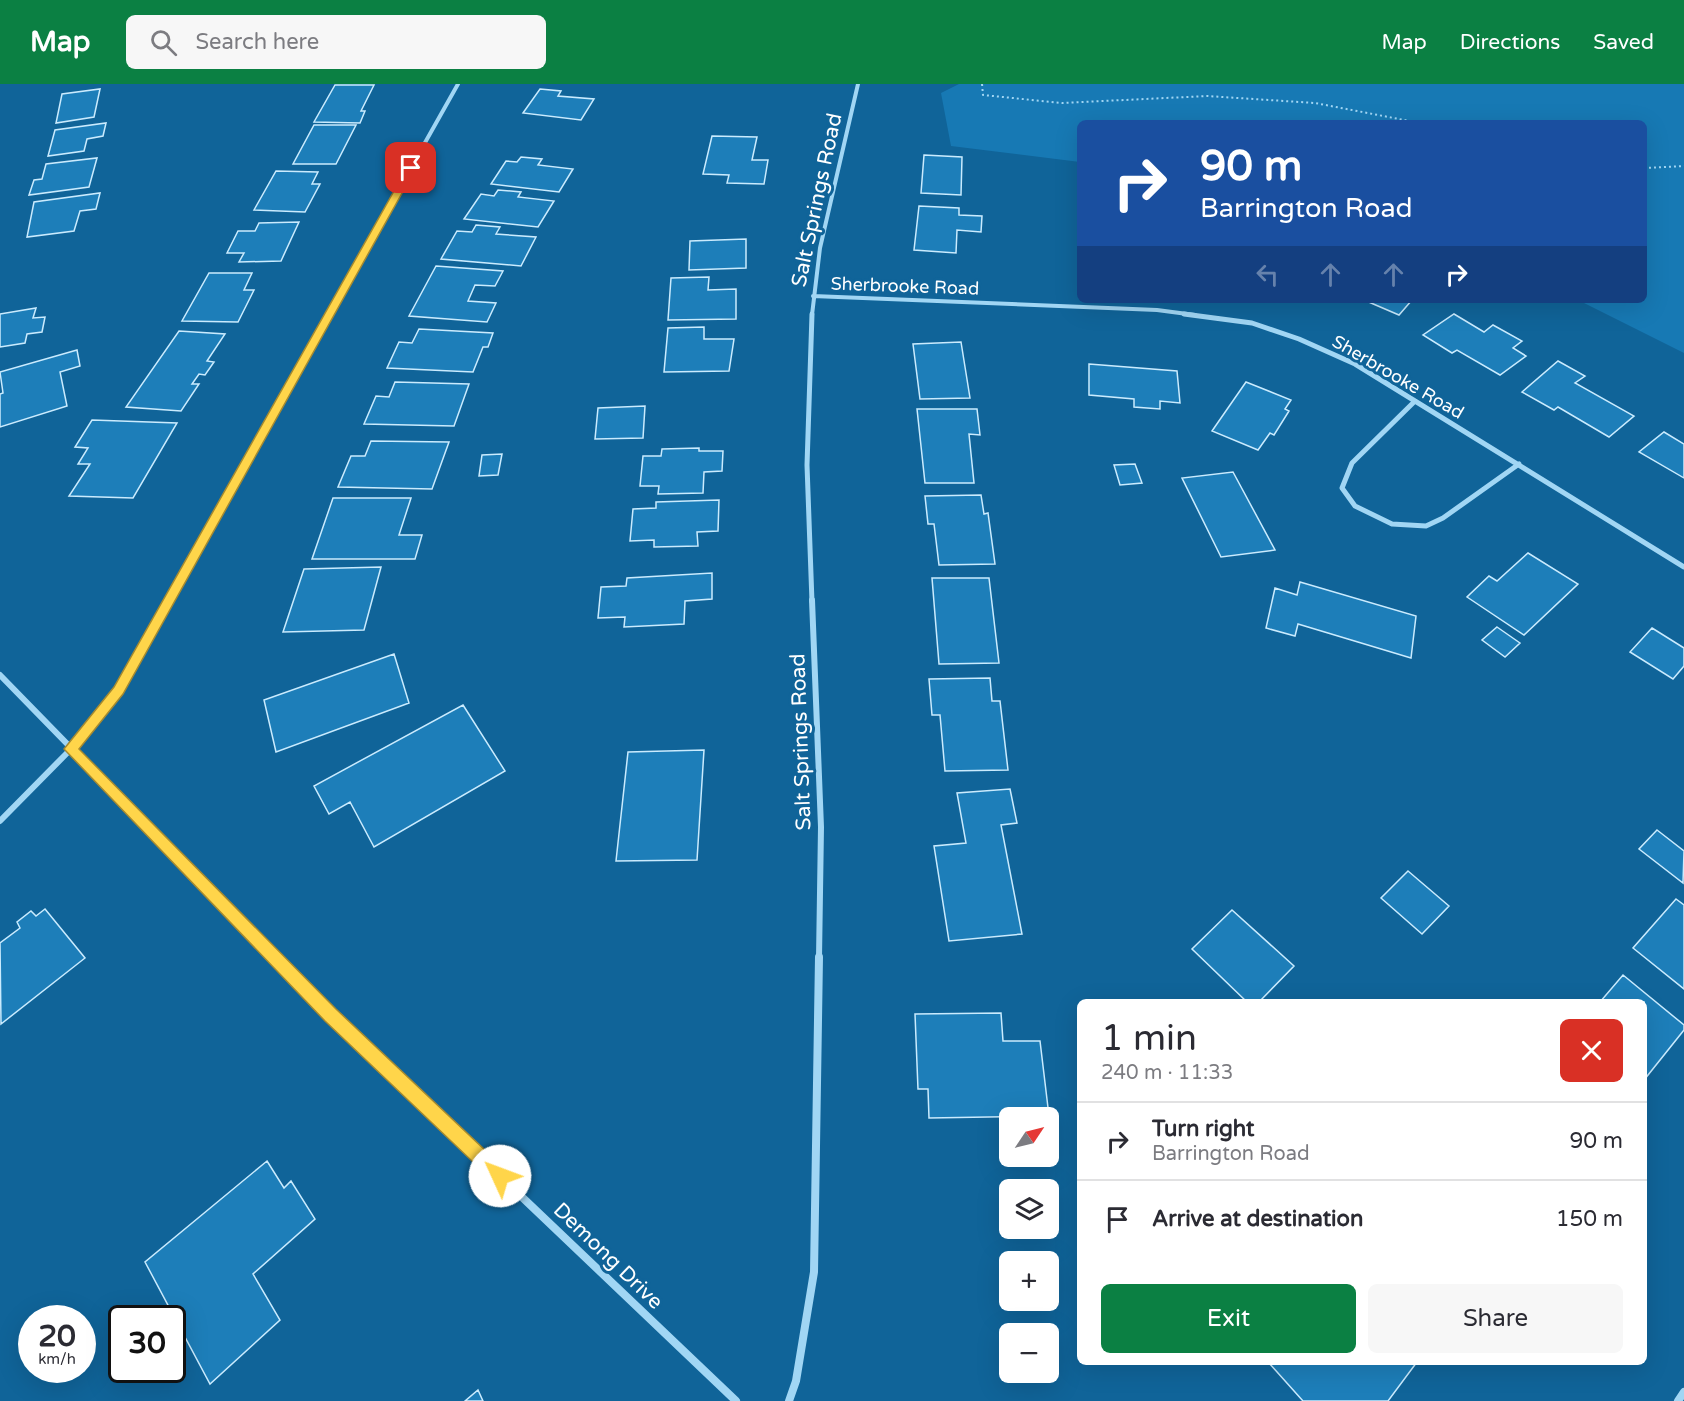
<!DOCTYPE html>
<html lang="en">
<head>
<meta charset="utf-8">
<style>
	:root { --surface:#fff; --page:#f7f7f7; --text:#2b2b33; --muted:#7c7c81; --line:#e1e1e2; --accent:#0b8043 }
	body { margin:0; font-family:"Varela Round",sans-serif; background:var(--page); color:var(--text); height:100vh; display:flex; flex-direction:column; font-size:22px; white-space:nowrap }
	* { box-sizing:border-box; margin:0 }
	p { font-size:20px; color:var(--muted) }
	.icon { flex:none; width:33px; height:33px; fill:none; stroke:currentColor; stroke-width:2; stroke-linecap:round; stroke-linejoin:round }
	.map { position:relative; flex:1; overflow:hidden }
	.panel { position:absolute; left:1077px; top:915px; width:570px; height:366px; display:flex; flex-direction:column; background:var(--surface); border-radius:9px; box-shadow:0 6px 24px #0002 }
	.panel>* { flex:none }
	.banner { position:absolute; left:1077px; top:36px; width:570px; height:183px; border-radius:9px; box-shadow:0 6px 24px #0002; background:#1a4fa0; color:#fff; overflow:hidden }
	.needle { width:39px; rotate:55deg }
	.fabs { position:absolute; left:999px; top:1023px; display:grid; gap:12px }
	.fabs a { display:grid; place-items:center; width:60px; height:60px; border-radius:9px; background:var(--surface); box-shadow:0 6px 24px #0002; font-size:30px }
	.speed { position:absolute; left:18px; top:1221px; display:flex; gap:12px; font-size:30px; font-weight:700; text-align:center }
	.speed>* { display:grid; place-content:center; width:78px; height:78px; border-radius:50%; background:var(--surface); box-shadow:0 6px 24px #0002; line-height:1 }
	.speed small { font-size:15px; font-weight:400 }
	.speed .limit { border:3px solid #111; border-radius:9px; background:#fff; color:#111 }
	.pin { position:absolute; display:grid; place-items:center; width:51px; height:51px; color:#fff; margin:-26px; border-radius:12px; box-shadow:0 3px 9px #0006 }
	.me { position:absolute; width:66px; margin:-33px; rotate:313deg; stroke-linejoin:round; filter:drop-shadow(0 0 4px #0008) }
	.turn { display:flex; align-items:center; gap:21px; height:126px; padding:0 24px; font-size:27px }
	.turn .icon { width:78px; height:78px; stroke-width:2.5 }
	.turn b { display:block; font-size:42px; line-height:51px }
	.lanes { display:flex; align-items:center; height:57px; padding:0 24px; background:#0003; justify-content:center; gap:30px; direction:ltr }
	.lanes .off { opacity:.35 }
	.round { display:grid; place-items:center; flex:none; width:63px; height:63px; border-radius:9px; background:var(--page) }
	.headline { display:flex; align-items:center; justify-content:space-between; height:102px; padding:0 24px }
	h1 { font-size:36px; font-weight:600; line-height:45px }
	.cta { display:flex; gap:12px; margin-top:auto; padding:12px 24px }
	.cta a { flex:1; height:69px; border-radius:9px; background:var(--accent); color:#fff; font-size:24px; font-weight:600; line-height:69px; text-align:center }
	.cta a+a { background:var(--page); color:var(--text) }
	ul { padding:0; list-style:none }
	li { display:flex; align-items:center; gap:18px; height:78px; padding:0 24px; border-top:2px solid var(--line) }
	li div { flex:1 }
	li b { display:block; font-size:22px }
	li em { font-style:normal }
	header { display:flex; align-items:center; gap:36px; box-sizing:border-box; height:84px; padding:0 30px; background:var(--accent); color:#fff }
	header strong { font-size:28px }
	nav { display:flex; gap:33px; margin-inline-start:auto; font-size:21px }
	.search { width:420px; height:54px; background:var(--page); display:flex; align-items:center; gap:15px; box-sizing:border-box; padding:0 21px; border-radius:9px; color:var(--muted); font-size:22px }
	.map>svg:first-child { display:block }
	.green { fill:#1779b4 }
	.building { fill:#1d7eb9; stroke:#caebfe; stroke-width:1.5 }
	.lines { fill:none; stroke-linecap:round; stroke-linejoin:round }
	.path { stroke:#a1d6f4; stroke-width:2; stroke-dasharray:2 3; stroke-linecap:butt }
	.minor-far3 { stroke:#a1d6f4; stroke-width:4 }
	.minor-far2 { stroke:#a1d6f4; stroke-width:5 }
	.minor-far1 { stroke:#a1d6f4; stroke-width:6 }
	.minor { stroke:#a1d6f4; stroke-width:8 }
	.route { fill:#ffd54a; stroke:#a68a30; stroke-width:1.5 }
	.labels { text-anchor:middle; dominant-baseline:central; stroke-width:6; stroke-linejoin:round; paint-order:stroke }
	.far-street-label { font-size:18px; fill:#fff; stroke:#106499 }
	.street-label { font-size:21px; fill:#fff; stroke:#106499 }
</style>
</head>
<body>
<header>
<strong>Map</strong>
<div class="search"><svg class="icon" aria-label="search" viewBox="0 0 24 24"><circle cx="10" cy="10" r="6"/><path d="M15 15l6 6"/></svg>Search here</div>
<nav><a>Map</a><a>Directions</a><a>Saved</a></nav>
</header>
<div class="map">
<svg width="1684" height="1317" viewBox="0 0 1684 1317">
	<rect width="100%" height="100%" fill="#106499"/>
	<!-- green -->
	<path class="green" d="M959 0H1684V269L1578 216H1644V39H1080V78L951 62 941 9Z"/>
	<!-- building -->
	<path class="building" d="M335 1H374L361 27H365L360 39 314 38Z
		M100 5 94 33 56 39 62 10Z
		M540 5 561 7 558 12 594 15 581 36 523 29Z
		M106 39 103 52 87 55 84 67 48 72 55 46Z
		M314 41H356L336 80H293Z
		M712 52 757 53 752 76H768L764 100 727 99 729 91 703 90Z
		M924 71 962 73 961 111 921 109Z
		M521 73 542 75 538 81 573 85 559 108 491 100 506 77 517 78Z
		M97 74 89 103 29 111 34 96 42 95 46 80Z
		M276 87 318 88 312 100H320L305 128 254 126Z
		M498 106 521 108 518 113 554 117 538 143 464 135 481 110 494 112Z
		M100 109 96 125 80 127 74 147 27 153 34 118Z
		M919 122 959 124V131L982 132 981 148 957 146 956 169 914 166Z
		M299 138 281 177 239 178 244 169H227L238 147H255L259 139Z
		M476 141 500 143 496 150 536 153 521 182 441 175 457 147 472 148Z
		M746 155V184L689 186 690 157Z
		M436 182 503 187 495 202 475 201 468 217 496 219 487 238 409 232Z
		M209 189H252L244 206H254L238 238 182 237Z
		M709 193 708 206 736 205V235L668 236 671 194Z
		M1364 216H1412L1399 231Z
		M36 224 33 234 45 233 42 248 27 250 25 259 0 263V230Z
		M1454 230 1484 248 1493 241 1522 257 1513 264 1526 272 1500 291 1457 266 1452 269 1423 251Z
		M704 243V255H734L729 287 664 288 668 244Z
		M419 245 493 249 488 263H483L473 288 387 284 399 258 412 259Z
		M179 247 225 250 207 277 214 278 205 291 199 290 192 300H199L181 327 126 323Z
		M961 258 970 314 920 315 913 260Z
		M77 266 80 282 60 288 67 322 0 343V310L3 309 0 288Z
		M1558 277 1585 292 1575 299 1634 332 1609 353 1558 323 1554 326 1522 308Z
		M1089 280 1177 287 1180 319 1160 317V325L1134 323V315L1089 311Z
		M395 298 469 300 454 342 364 340 376 312 389 313Z
		M1246 298 1291 316 1285 325 1289 327 1274 351 1270 349 1258 366 1212 347Z
		M645 322 643 354 595 355 598 324Z
		M917 325H977L980 351 969 350 974 399H925Z
		M92 336 177 339 133 414 69 412 90 380H78L88 364 75 363Z
		M1664 348 1684 360V394L1639 368Z
		M371 357 449 358 432 405 338 403 351 372H365Z
		M699 364V367H723L722 387 704 388 703 409 658 410 659 402H640L643 372H661L662 365Z
		M502 370 498 391 479 392 482 371Z
		M1135 380 1142 399 1120 401 1114 381Z
		M1233 388 1275 466 1221 473 1182 394Z
		M981 411 984 430 988 429 995 480 939 481 934 440H928L925 412Z
		M333 414H411L399 451H422L415 475H312Z
		M719 416 718 447 697 448 698 462 654 463V456L630 457 633 425 656 424V418Z
		M1528 469 1578 500 1524 551 1467 513 1489 492 1497 497Z
		M381 483 364 546 283 548 304 485Z
		M712 489V515L685 517 684 540 624 543 625 533 598 534 601 503 626 502 627 494Z
		M932 494H989L999 579 939 580Z
		M1300 498 1416 532 1411 574 1298 540 1295 552 1266 544 1275 504 1297 511Z
		M1497 543 1520 559 1505 573 1482 556Z
		M1652 544 1684 564V582L1673 595 1630 568Z
		M394 570 409 619 276 668 264 616Z
		M990 594 992 617H1000L1008 686 945 687 940 631H932L929 595Z
		M463 621 505 687 374 763 350 718 329 730 314 702Z
		M704 666 697 776 616 777 628 668Z
		M1010 705 1017 739 1001 741 1022 850 949 857 934 762 966 759 957 709Z
		M1657 746 1684 767 1683 799 1639 765Z
		M1408 787 1449 822 1422 850 1381 814Z
		M1676 815 1684 821V905L1633 864Z
		M45 825 85 874 1 940 0 859 20 844 17 838 31 827 36 832Z
		M1232 826 1294 882 1259 918H1247L1192 865Z
		M1623 891 1684 941V946L1644 996V918H1600Z
		M1001 929 1003 957H1040L1049 1032 929 1034 928 1005H918L915 930Z
		M267 1077 284 1104 291 1097 315 1135 253 1190 280 1236 210 1300 145 1178Z
		M1268 1278H1417L1388 1317H1303Z
		M478 1306 483 1317H465Z"/>
	<g class="lines">
		<!-- path -->
		<path class="path" d="M982 0 983 11 1062 19 1207 12 1315 19 1420 39
			M1644 84 1684 82"/>
		<!-- minor-far3 -->
		<path class="minor-far3" d="M813 212 1157 226 1195 231
			M328 231 458 0
			M812 231 820 164 858 0"/>
		<!-- minor-far2 -->
		<path class="minor-far2" d="M1184 230 1252 239 1299 255 1355 280 1684 483
			M1415 317 1352 379 1342 404 1355 422 1392 440 1426 442 1443 434 1519 380
			M167 518 329 230
			M812 518 807 381 812 230"/>
		<!-- minor-far1 -->
		<path class="minor-far1" d="M812 516 821 743 819 874
			M0 591 276 874
			M0 737 71 665 118 606 168 516"/>
		<!-- minor -->
		<path class="minor" d="M274 873 331 931 736 1317
			M789 1317 796 1297 814 1188 819 873
			M1678 1317 1684 1308"/>
	</g>
	<!-- route -->
	<path class="route" d="M411 81 416 84 123 610 79 665 336 925 506 1086 508 1092 506 1098 500 1101 494 1098 325 937 64 665 114 603 407 84Z"/>
	<g class="labels">
		<!-- far-street labels -->
		<g class="far-street-label">
			<text transform="translate(905 202) rotate(2)">Sherbrooke Road</text>
			<text transform="translate(1398 293) rotate(30)">Sherbrooke Road</text>
		</g>
		<!-- street labels -->
		<g class="street-label">
			<text transform="translate(817 116) rotate(-78)">Salt Springs Road</text>
			<text transform="translate(801 658) rotate(-92)">Salt Springs Road</text>
			<text transform="translate(608 1172) rotate(44)">Demong Drive</text>
		</g>
	</g>
</svg>
<div class="fabs">
<a><svg class="needle" viewBox="-14 -14 28 28"><path d="M0-13l5 13h-10z" fill="#e53935"/><path d="M0 13l5-13h-10z" fill="#7c7c81"/></svg></a>
<a><svg class="icon" aria-label="layers" viewBox="0 0 24 24"><path d="M12 4l9 5-9 5-9-5zM3 14l9 5 9-5"/></svg></a>
<a>+</a>
<a>−</a>
</div>
<div class="speed"><div>20<small>km/h</small></div><div class="limit">30</div></div>
<div class="pin" style="left:411px;top:84px;background:#d93025"><svg class="icon" aria-label="arrive" viewBox="0 0 24 24"><path d="M6 21V4h12l-3 4 3 4H6"/></svg></div>
<svg class="me" style="left:500px;top:1092px" viewBox="-20 -20 40 40"><circle r="19" fill="#fff"/><path d="M0-13L10 11 0 6-10 11z" fill="#ffd54a"/></svg>
<div class="banner">
<div class="turn"><svg class="icon" aria-label="right" viewBox="0 0 24 24"><path d="M7 20v-9h11M14 6l5 5-5 5"/></svg><div><b>90 m</b>Barrington Road</div></div>
<div class="lanes"><svg class="icon off" aria-label="left" viewBox="0 0 24 24"><path d="M17 20v-9H6M10 6l-5 5 5 5"/></svg><svg class="icon off" aria-label="ahead" viewBox="0 0 24 24"><path d="M12 20V5M6 11l6-6 6 6"/></svg><svg class="icon off" aria-label="ahead" viewBox="0 0 24 24"><path d="M12 20V5M6 11l6-6 6 6"/></svg><svg class="icon" aria-label="right" viewBox="0 0 24 24"><path d="M7 20v-9h11M14 6l5 5-5 5"/></svg></div>
</div>
<section class="panel">
<div class="headline"><div><h1>1 min</h1><p>240 m · 11:33</p></div><a class="round" style="background:#d93025;color:#fff"><svg class="icon" aria-label="close" viewBox="0 0 24 24"><path d="M6 6l12 12M18 6L6 18"/></svg></a></div>
<ul>
<li><svg class="icon" aria-label="right" viewBox="0 0 24 24"><path d="M7 20v-9h11M14 6l5 5-5 5"/></svg><div><b>Turn right</b><p>Barrington Road</p></div><em>90 m</em></li>
<li><svg class="icon" aria-label="arrive" viewBox="0 0 24 24"><path d="M6 21V4h12l-3 4 3 4H6"/></svg><div><b>Arrive at destination</b></div><em>150 m</em></li>
</ul>
<div class="cta"><a>Exit</a><a>Share</a></div>
</section>
</div>
</body>
</html>
